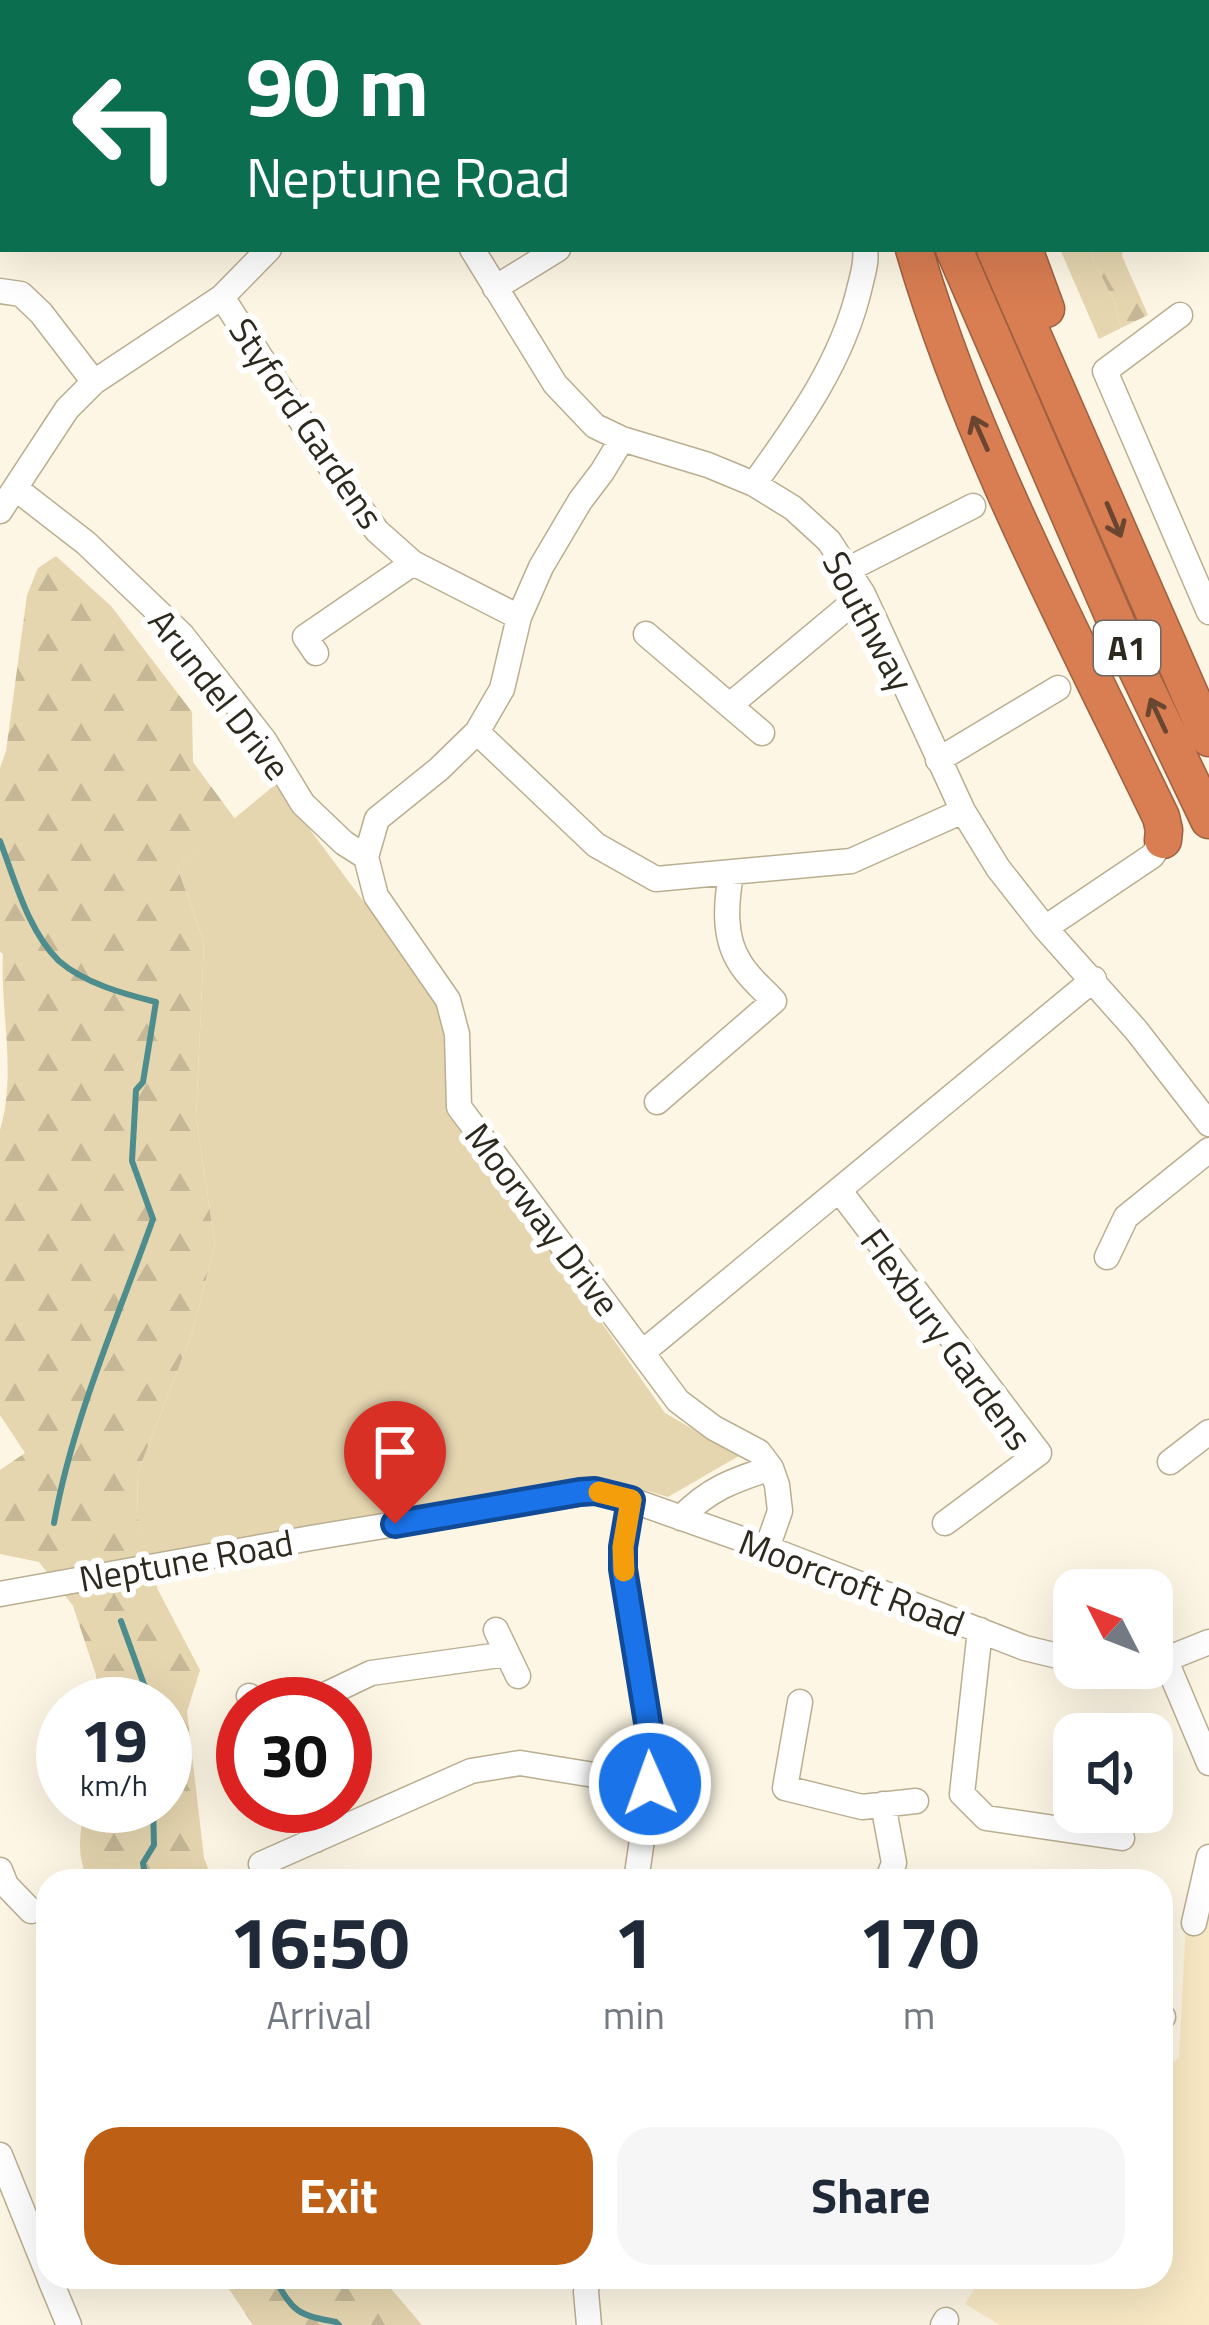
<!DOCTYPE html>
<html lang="en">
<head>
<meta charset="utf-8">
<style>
	:root { --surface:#fff; --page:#f6f6f7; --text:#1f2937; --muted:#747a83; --accent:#be5f16 }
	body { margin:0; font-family:"Titillium Web",sans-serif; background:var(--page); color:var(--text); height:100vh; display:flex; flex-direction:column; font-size:45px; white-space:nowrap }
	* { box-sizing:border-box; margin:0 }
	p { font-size:39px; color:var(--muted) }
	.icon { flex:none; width:66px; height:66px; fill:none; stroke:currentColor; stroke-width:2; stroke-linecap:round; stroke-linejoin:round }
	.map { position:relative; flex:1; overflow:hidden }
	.side { position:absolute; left:36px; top:1869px; width:1137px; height:420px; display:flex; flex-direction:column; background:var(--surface); border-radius:36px; box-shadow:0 12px 48px #0002 }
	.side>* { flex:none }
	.top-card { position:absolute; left:0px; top:0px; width:1209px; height:252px; box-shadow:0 12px 48px #0002; background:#0b6e4f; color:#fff; overflow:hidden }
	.needle { width:78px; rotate:312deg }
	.tools { position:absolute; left:1053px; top:1569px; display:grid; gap:24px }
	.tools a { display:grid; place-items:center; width:120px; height:120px; border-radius:24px; background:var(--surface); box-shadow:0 12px 48px #0002; font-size:60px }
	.speed { position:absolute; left:36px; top:1677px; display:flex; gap:24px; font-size:60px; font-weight:700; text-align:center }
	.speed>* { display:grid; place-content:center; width:156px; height:156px; border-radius:50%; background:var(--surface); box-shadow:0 12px 48px #0002; line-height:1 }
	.speed small { font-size:30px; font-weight:400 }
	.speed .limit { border:18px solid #d22; background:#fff; color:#111 }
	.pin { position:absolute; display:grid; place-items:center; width:102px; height:102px; color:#fff; margin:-123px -51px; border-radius:50% 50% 50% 0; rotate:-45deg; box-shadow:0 0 12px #0007 }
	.pin .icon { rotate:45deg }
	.me { position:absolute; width:132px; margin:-66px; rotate:358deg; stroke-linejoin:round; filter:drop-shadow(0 0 9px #0008) }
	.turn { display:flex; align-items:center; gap:42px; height:252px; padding:0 48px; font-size:54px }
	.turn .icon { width:156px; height:156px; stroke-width:2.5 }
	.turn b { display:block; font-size:84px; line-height:102px }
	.eta { display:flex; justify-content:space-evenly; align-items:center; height:204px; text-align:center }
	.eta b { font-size:72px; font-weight:700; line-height:84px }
	.cta { display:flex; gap:24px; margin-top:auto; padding:24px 48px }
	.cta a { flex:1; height:138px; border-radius:36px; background:var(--accent); color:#fff; font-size:48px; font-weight:700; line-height:138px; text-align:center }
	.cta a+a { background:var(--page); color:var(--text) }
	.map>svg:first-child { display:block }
	.built { fill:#f9e9c4 }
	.grass { fill:#e6d6b0 }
	.forest { fill:url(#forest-firs) }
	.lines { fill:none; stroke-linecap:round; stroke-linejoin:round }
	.stream { stroke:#4e8d8e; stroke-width:6 }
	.minor-casing { stroke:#baae91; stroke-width:27 }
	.highway-casing { stroke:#9d6040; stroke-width:39 }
	.minor { stroke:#fff; stroke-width:24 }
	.highway { stroke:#d97d52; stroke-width:36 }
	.oneway { stroke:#6a4630 }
	.route-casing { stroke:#114b97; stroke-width:30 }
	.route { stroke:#1a73e8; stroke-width:21 }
	.slow { stroke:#f59e0b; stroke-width:21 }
	.labels { text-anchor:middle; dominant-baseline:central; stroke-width:12; stroke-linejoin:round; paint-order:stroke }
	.shield { fill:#fff; stroke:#6d6962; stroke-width:3 }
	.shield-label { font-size:33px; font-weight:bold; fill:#2e291e }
	.street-label { font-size:36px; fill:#2e291e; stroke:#fff }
</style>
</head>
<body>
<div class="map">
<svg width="1209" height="2325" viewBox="0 0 1209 2325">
	<defs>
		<pattern id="forest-firs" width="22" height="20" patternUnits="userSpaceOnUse" patternTransform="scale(3)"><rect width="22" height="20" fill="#e6d6b0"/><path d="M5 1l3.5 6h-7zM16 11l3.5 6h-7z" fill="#c6b897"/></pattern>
	</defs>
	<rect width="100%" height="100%" fill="#fdf6e4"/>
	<!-- built -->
	<path class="built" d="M1209 1915V2325H1000L965 2304 982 2277H1161V2071L1179 2058 1186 1921 1203 1925Z"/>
	<!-- grass -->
	<path class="grass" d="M1060 249H1094L1092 258 1114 301 1121 328 1099 339Z
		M276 784 443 1008 452 1109 665 1413 739 1456 668 1497 600 1477 148 1557 137 1516 138 1472 192 1333 215 1245 196 1117 204 942 177 866Z"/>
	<!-- forest -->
	<path class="forest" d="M1094 249H1123L1122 256 1148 315 1121 328 1114 301 1092 258Z
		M56 556 111 606 192 712 193 762 235 819 177 866 204 942 196 1117 215 1245 192 1333 138 1472 137 1516 158 1590 200 1670 187 1712 204 1858 213 1881H90C75 1858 80 1832 85 1806H165V1704H96V1675L73 1606 39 1562 0 1554V1470L25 1453 0 1415V1130C17 1073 0 1012 3 954L0 952V768L6 751 27 595 38 568Z
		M221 2277H381L422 2325H253Z"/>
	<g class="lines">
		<!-- stream -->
		<path class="stream" d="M0 841C15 880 28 931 59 961 84 983 124 994 156 1002L143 1082 136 1090 132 1161 153 1219C117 1320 73 1418 54 1523
			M121 1621 151 1704
			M146 1881 143 1863 154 1845 153 1806
			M274 2277C293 2312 297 2315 336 2322L339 2325"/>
		<!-- minor casing -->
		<g class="minor-casing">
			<path id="minor" d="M339 0 340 3
				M556 0 558 3
				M773 0 775 3
				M1125 0 1126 3
				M78 3 84 0
				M1101 3 1107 0
				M0 41 3 40
				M1206 107 1209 109
				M472 249 555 384 595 426 622 439 708 465 754 484 793 508 829 541 863 594 963 811 998 868 1045 928 1136 1030 1209 1124
				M495 288 558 249
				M0 291 21 294 41 313 94 382
				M222 297 334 472 377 531 413 563 519 617
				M1180 315 1105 371 1209 612
				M754 484C798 423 843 361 860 286 863 273 867 262 865 249
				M15 488 86 543 182 635 264 740 303 804 344 843 366 857
				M0 511 67 409 94 382 222 297 269 249
				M849 569 973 506
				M646 634 762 733
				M316 653 305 637 413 563
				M730 705 863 594
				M477 732 596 845 656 879 851 861 963 811
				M938 760 1058 688
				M366 857 376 896 448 1000 457 1034 459 1107 678 1401 714 1428 759 1452 771 1468 777 1485 780 1511 767 1548
				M366 857 377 819 439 769 477 732 502 689 519 617 541 567 580 501 602 472 622 439
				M1045 928 1152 856 1163 840
				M657 1102 774 1001C763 989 748 977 740 963 723 937 726 903 731 874
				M839 1190 1039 1453 945 1523
				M1107 1257 1126 1217 1209 1150
				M643 1352 1094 979
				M1170 1462 1209 1432
				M631 1500 623 1547V1569L650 1735V1784L636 1881
				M681 1518C708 1489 734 1480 771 1468
				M0 1594 311 1538 595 1491 631 1500 767 1548 1025 1648 1074 1660
				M496 1630 518 1676
				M980 1630 962 1794 986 1818 1122 1838
				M1166 1661 1209 1763
				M1154 1664 1209 1642
				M1104 1668 1118 1671 1134 1668
				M249 1696 253 1704
				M800 1702 785 1788 862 1807 916 1801
				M306 1704 371 1673 507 1654
				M883 1804 894 1863 887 1881
				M300 1806 316 1840
				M261 1864 471 1771 520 1763 650 1784
				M0 1870 6 1885 31 1911
				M1194 1923 1209 1857
				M1161 2017H1163
				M0 2155 48 2274
				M49 2277 69 2325
				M588 2277 586 2292 589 2325
				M943 2325 946 2320"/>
		</g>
		<!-- highway casing -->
		<g class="highway-casing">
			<path id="highway" d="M810 0 812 3
				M847 0 848 3
				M887 0 888 3
				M929 0 930 3
				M914 249C972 447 1072 632 1161 817L1164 830 1163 840
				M954 249 1132 659 1209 820
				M995 249 1209 738
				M1024 249 1046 309"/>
		</g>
		<!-- minor -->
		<use href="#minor" class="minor"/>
		<!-- highway -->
		<use href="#highway" class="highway"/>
	</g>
	<!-- one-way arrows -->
	<defs><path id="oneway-shaft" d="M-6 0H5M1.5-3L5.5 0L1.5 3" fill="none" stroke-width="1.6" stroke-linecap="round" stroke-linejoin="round" transform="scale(3)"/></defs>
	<g class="oneway">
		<use href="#oneway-shaft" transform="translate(980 433) rotate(-114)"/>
		<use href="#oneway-shaft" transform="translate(1114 520) rotate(67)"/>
		<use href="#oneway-shaft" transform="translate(1158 715) rotate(-115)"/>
	</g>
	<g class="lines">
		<!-- route casing -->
		<g class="route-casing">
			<path id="route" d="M395 1524 580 1492 595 1491 631 1500 623 1547V1569L650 1735V1784"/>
		</g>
		<!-- route -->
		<use href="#route" class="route"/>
		<!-- slow -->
		<path class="slow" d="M599 1492 631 1500 623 1547 624 1571"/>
	</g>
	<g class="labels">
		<!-- shield labels -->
		<rect class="shield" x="1094" y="621" width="66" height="54" rx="9"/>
		<g class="shield-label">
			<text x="1127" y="648">A1</text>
		</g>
		<!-- street labels -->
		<g class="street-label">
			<text transform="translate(307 423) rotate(56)">Styford Gardens</text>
			<text transform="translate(869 621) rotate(62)">Southway</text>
			<text transform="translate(220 694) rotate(52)">Arundel Drive</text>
			<text transform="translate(543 1219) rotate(53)">Moorway Drive</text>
			<text transform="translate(947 1339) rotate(54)">Flexbury Gardens</text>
			<text transform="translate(186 1560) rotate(-10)">Neptune Road</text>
			<text transform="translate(852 1582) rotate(21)">Moorcroft Road</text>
		</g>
	</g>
</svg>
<div class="tools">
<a><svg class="needle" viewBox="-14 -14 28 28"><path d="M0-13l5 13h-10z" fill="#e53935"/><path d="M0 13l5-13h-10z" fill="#747a83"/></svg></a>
<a><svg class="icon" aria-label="sound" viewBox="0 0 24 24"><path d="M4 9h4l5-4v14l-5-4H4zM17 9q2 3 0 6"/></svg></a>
</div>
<div class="speed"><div>19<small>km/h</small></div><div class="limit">30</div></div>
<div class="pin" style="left:395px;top:1524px;background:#d93025"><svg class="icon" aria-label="arrive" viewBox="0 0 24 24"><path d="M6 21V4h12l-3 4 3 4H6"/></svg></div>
<svg class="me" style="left:650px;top:1784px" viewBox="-20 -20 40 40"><circle r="17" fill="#1a73e8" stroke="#fff" stroke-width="3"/><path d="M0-11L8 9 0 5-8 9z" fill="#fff"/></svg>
<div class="top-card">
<div class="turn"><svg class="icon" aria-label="left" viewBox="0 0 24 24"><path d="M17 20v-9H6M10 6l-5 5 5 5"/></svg><div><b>90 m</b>Neptune Road</div></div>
</div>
<section class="side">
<div class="eta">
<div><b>16:50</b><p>Arrival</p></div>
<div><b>1</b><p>min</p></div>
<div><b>170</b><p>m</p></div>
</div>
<div class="cta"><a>Exit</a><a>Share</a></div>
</section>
</div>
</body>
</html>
